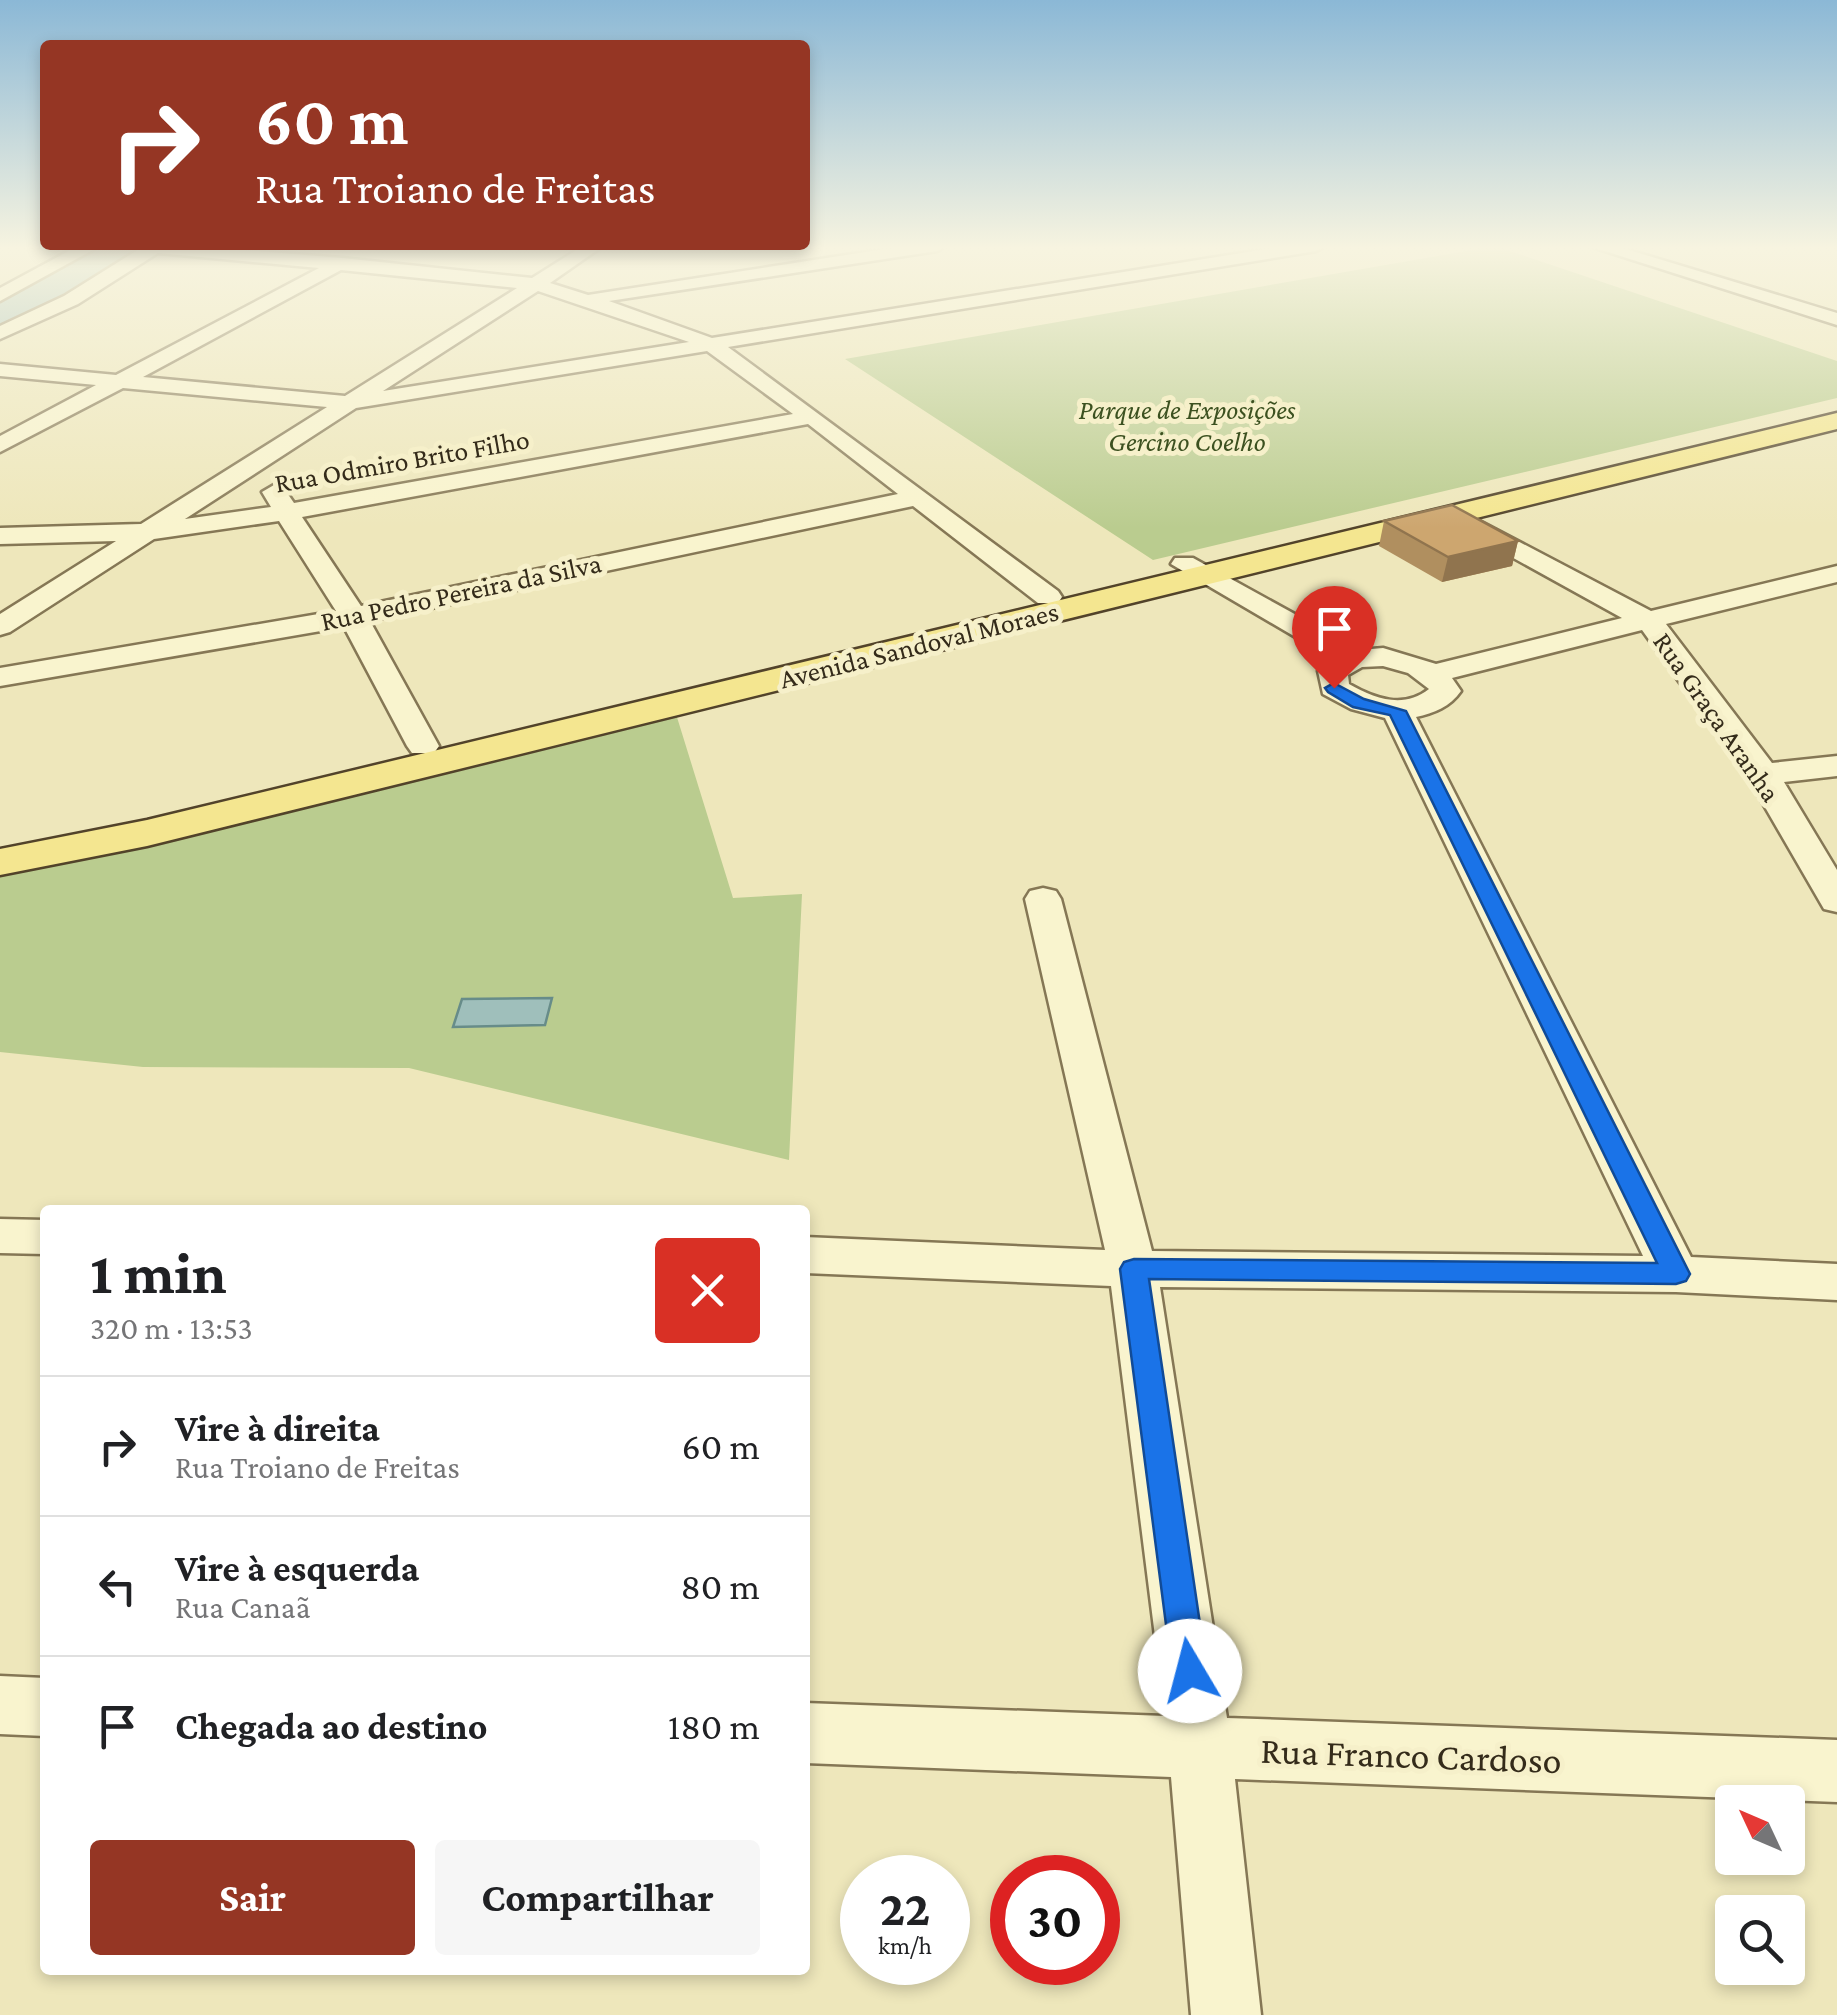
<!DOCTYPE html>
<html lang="pt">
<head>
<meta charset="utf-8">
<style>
	:root { --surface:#fff; --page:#f6f6f6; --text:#202124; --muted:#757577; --line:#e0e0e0; --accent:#953624 }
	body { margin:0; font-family:"Crimson Pro",serif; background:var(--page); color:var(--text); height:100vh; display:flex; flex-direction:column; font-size:38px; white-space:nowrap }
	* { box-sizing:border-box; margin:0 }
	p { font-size:32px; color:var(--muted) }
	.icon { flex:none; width:55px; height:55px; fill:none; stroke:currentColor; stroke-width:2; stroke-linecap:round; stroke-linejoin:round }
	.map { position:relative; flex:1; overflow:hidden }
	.drawer { position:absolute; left:40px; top:1205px; width:770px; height:770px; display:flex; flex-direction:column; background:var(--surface); border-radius:10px; box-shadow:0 5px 15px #0003 }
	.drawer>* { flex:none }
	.guide { position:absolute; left:40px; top:40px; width:770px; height:210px; border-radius:10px; box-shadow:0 5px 15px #0003; background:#953624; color:#fff; overflow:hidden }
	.needle { width:65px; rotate:314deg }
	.fabs { position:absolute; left:1715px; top:1785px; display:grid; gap:20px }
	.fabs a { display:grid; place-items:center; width:90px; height:90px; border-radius:10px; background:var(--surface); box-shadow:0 5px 15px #0003; font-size:50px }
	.speed { position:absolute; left:840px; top:1855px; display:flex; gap:20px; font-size:50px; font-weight:700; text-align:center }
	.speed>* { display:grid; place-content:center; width:130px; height:130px; border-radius:50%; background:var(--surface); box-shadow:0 5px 15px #0003; line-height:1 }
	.speed small { font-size:25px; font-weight:400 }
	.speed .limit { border:15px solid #d22; background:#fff; color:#111 }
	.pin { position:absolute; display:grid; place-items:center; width:85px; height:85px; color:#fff; margin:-102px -42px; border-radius:50% 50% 50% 0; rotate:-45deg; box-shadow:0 0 10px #0007 }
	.pin .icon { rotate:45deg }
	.me { position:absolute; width:110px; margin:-55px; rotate:352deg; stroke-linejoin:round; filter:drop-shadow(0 0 8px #0008) }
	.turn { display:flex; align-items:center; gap:35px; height:210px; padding:0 50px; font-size:45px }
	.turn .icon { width:130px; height:130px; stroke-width:2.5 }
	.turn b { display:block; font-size:70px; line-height:85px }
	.round { display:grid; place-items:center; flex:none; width:105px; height:105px; border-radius:10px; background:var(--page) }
	.overview { display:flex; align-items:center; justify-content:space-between; height:170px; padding:0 50px }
	h1 { font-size:60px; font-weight:700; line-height:75px }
	.primary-button { display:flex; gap:20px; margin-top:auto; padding:20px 50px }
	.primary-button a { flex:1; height:115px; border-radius:10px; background:var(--accent); color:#fff; font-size:40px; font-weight:700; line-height:115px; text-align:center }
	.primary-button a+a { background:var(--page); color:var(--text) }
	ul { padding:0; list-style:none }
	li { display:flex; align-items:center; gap:30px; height:140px; padding:0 50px; border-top:2px solid var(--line) }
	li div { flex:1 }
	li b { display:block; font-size:38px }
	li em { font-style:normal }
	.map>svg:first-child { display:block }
	.green { fill:#bacc8f }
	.water { fill:#9fbfbb; stroke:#678c89; stroke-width:2.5 }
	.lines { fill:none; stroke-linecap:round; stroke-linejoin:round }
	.river { fill:#9fbfbb; fill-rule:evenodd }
	.minor-casing { stroke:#857755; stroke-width:5 }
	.major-casing { stroke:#52432a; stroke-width:5 }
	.minor { fill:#f9f4ce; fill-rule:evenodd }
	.major { fill:#f4e690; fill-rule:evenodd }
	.wall { fill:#b08f5f }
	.shaded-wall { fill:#90744e }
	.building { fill:#cda66f; stroke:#90744e; stroke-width:2.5 }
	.route { fill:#1a73e8; stroke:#114b97; stroke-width:2.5 }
	.labels { text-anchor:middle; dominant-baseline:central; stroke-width:10; stroke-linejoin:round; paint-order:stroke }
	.far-park-label { font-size:28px; font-style:italic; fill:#3c5120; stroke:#f6f0ca }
	.far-street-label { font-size:28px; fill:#342b1a; stroke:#f6f0ca }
	.near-street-label { font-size:38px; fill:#342b1a; stroke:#f6f0ca }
</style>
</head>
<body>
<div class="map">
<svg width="1837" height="2015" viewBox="0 0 1837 2015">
	<rect width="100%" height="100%" fill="#eee7bb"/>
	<!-- green -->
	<path class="green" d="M1495 246 1837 361V398L1153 560 845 359Z
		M676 714 733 898 802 894 789 1160 409 1068 143 1067 0 1052V873Z"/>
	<!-- water -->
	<path class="water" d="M552 998 545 1025 453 1027 462 999Z"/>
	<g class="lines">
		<!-- river -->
		<path class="river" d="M103 246H140L136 252 12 324 0 327V303Z"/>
		<!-- minor casing -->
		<g class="minor-casing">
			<path id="minor" d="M78 246H100L0 301V288Z
				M144 246H195L342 258 532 278 583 246H603L550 283 588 295 904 246H946L937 251 609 301 712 338 1285 246H1325L1316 251 728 347 1058 591 1062 597 1058 603H1038L913 506 370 621 439 746 434 753H412L407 746 344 627 0 686V668L336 611 279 521 154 539 10 632 0 635V614L116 541 0 544V528L141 524 327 407 123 388 0 452V436L96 385 0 376V364L116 375 319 268 158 253 78 304 0 339V326L64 296ZM341 270 517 288 345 396 143 377ZM538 291 689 342 383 391ZM707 351 793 414 294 503 283 487 274 485 262 492 271 507 185 519 356 408ZM808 424 898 494 361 606 302 517Z
				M1589 246H1616L1837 313V325Z
				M1470 516 1651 611 1837 566V582L1666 624 1772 763 1837 756V776L1784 782 1837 870V912L1824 909 1747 776 1642 630 1452 678 1461 691C1450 707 1434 713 1416 717L1691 1257 1837 1264V1300L1676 1292 1160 1287 1227 1718 1837 1740V1802L1235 1779 1261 2015H1191L1171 1777 805 1763V1703L1165 1716 1111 1286 805 1273V1237L1105 1250 1025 899 1030 891 1043 888 1056 891 1061 899 1152 1251 1643 1256 1385 718 1351 709 1323 694 1318 671 1333 659 1171 564 1175 558H1193L1360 650 1383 648 1436 664 1622 618 1461 529 1457 524ZM1383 666 1408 673 1429 689C1404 709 1375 699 1349 684L1348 675 1362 667Z
				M0 1219 45 1220V1254L0 1253Z
				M0 1676 45 1678V1736L0 1734Z"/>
		</g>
		<!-- major casing -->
		<g class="major-casing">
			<path id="major" d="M1837 413V429L147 846 0 875V849L147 820Z"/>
		</g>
		<!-- minor -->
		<use href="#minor" class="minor"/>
		<!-- major -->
		<use href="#major" class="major"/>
	</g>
	<!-- wall -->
	<path class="wall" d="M1384 521 1518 541 1512 566 1442 582 1379 546Z"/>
	<!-- shaded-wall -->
	<path class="shaded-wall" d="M1518 541 1512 566 1442 582 1448 557Z"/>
	<!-- building -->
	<path class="building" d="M1452 505 1518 541 1448 557 1384 521Z"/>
	<!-- sky -->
	<linearGradient id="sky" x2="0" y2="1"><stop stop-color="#8bb8d6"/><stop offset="0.47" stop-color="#f7f4e0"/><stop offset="1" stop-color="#f7f4e0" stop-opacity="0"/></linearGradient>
	<rect width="1837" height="528" fill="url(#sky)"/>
	<!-- route -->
	<path class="route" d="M1334 683 1364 699 1406 711 1690 1274 1686 1281 1676 1284 1149 1279 1207 1671 1202 1683 1190 1687 1177 1683 1172 1671 1120 1269 1124 1262 1134 1259 1657 1263 1390 715 1353 707 1328 692 1325 688Z"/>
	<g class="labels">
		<!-- far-park labels -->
		<g class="far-park-label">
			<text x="1187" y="409">Parque de Exposições<tspan x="1187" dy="32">Gercino Coelho</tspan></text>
		</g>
		<!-- far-street labels -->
		<g class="far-street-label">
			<text transform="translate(402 461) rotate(-10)">Rua Odmiro Brito Filho</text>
			<text transform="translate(461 592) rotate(-12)">Rua Pedro Pereira da Silva</text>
			<text transform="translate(919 645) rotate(-14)">Avenida Sandoval Moraes</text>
			<text transform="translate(1717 717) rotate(55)">Rua Graça Aranha</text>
		</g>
		<!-- near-street labels -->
		<g class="near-street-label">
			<text transform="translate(1411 1755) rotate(2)">Rua Franco Cardoso</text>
		</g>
	</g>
</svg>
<div class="fabs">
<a><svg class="needle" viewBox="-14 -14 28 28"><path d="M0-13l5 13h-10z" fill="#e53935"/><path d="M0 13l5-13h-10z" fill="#757577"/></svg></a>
<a><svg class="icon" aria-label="search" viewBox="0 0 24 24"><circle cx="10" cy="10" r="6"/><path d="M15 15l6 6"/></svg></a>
</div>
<div class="speed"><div>22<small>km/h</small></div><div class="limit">30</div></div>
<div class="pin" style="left:1334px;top:688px;background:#d93025"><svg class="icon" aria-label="arrive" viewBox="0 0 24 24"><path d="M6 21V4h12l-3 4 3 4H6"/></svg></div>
<svg class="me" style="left:1190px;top:1671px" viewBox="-20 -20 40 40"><circle r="19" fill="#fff"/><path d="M0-13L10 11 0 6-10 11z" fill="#1a73e8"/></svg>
<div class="guide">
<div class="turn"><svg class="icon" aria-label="right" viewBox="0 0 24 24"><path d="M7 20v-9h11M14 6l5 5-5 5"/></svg><div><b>60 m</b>Rua Troiano de Freitas</div></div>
</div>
<section class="drawer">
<div class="overview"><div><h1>1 min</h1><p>320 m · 13:53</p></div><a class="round" style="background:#d93025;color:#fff"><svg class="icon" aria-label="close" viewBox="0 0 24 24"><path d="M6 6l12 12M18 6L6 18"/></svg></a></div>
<ul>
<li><svg class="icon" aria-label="right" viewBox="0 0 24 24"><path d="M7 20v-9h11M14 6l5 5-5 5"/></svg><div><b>Vire à direita</b><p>Rua Troiano de Freitas</p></div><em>60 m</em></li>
<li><svg class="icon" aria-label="left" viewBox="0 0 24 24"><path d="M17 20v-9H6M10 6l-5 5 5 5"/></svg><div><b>Vire à esquerda</b><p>Rua Canaã</p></div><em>80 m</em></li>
<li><svg class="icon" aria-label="arrive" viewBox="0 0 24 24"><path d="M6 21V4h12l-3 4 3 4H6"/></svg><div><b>Chegada ao destino</b></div><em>180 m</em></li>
</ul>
<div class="primary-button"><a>Sair</a><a>Compartilhar</a></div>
</section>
</div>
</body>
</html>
